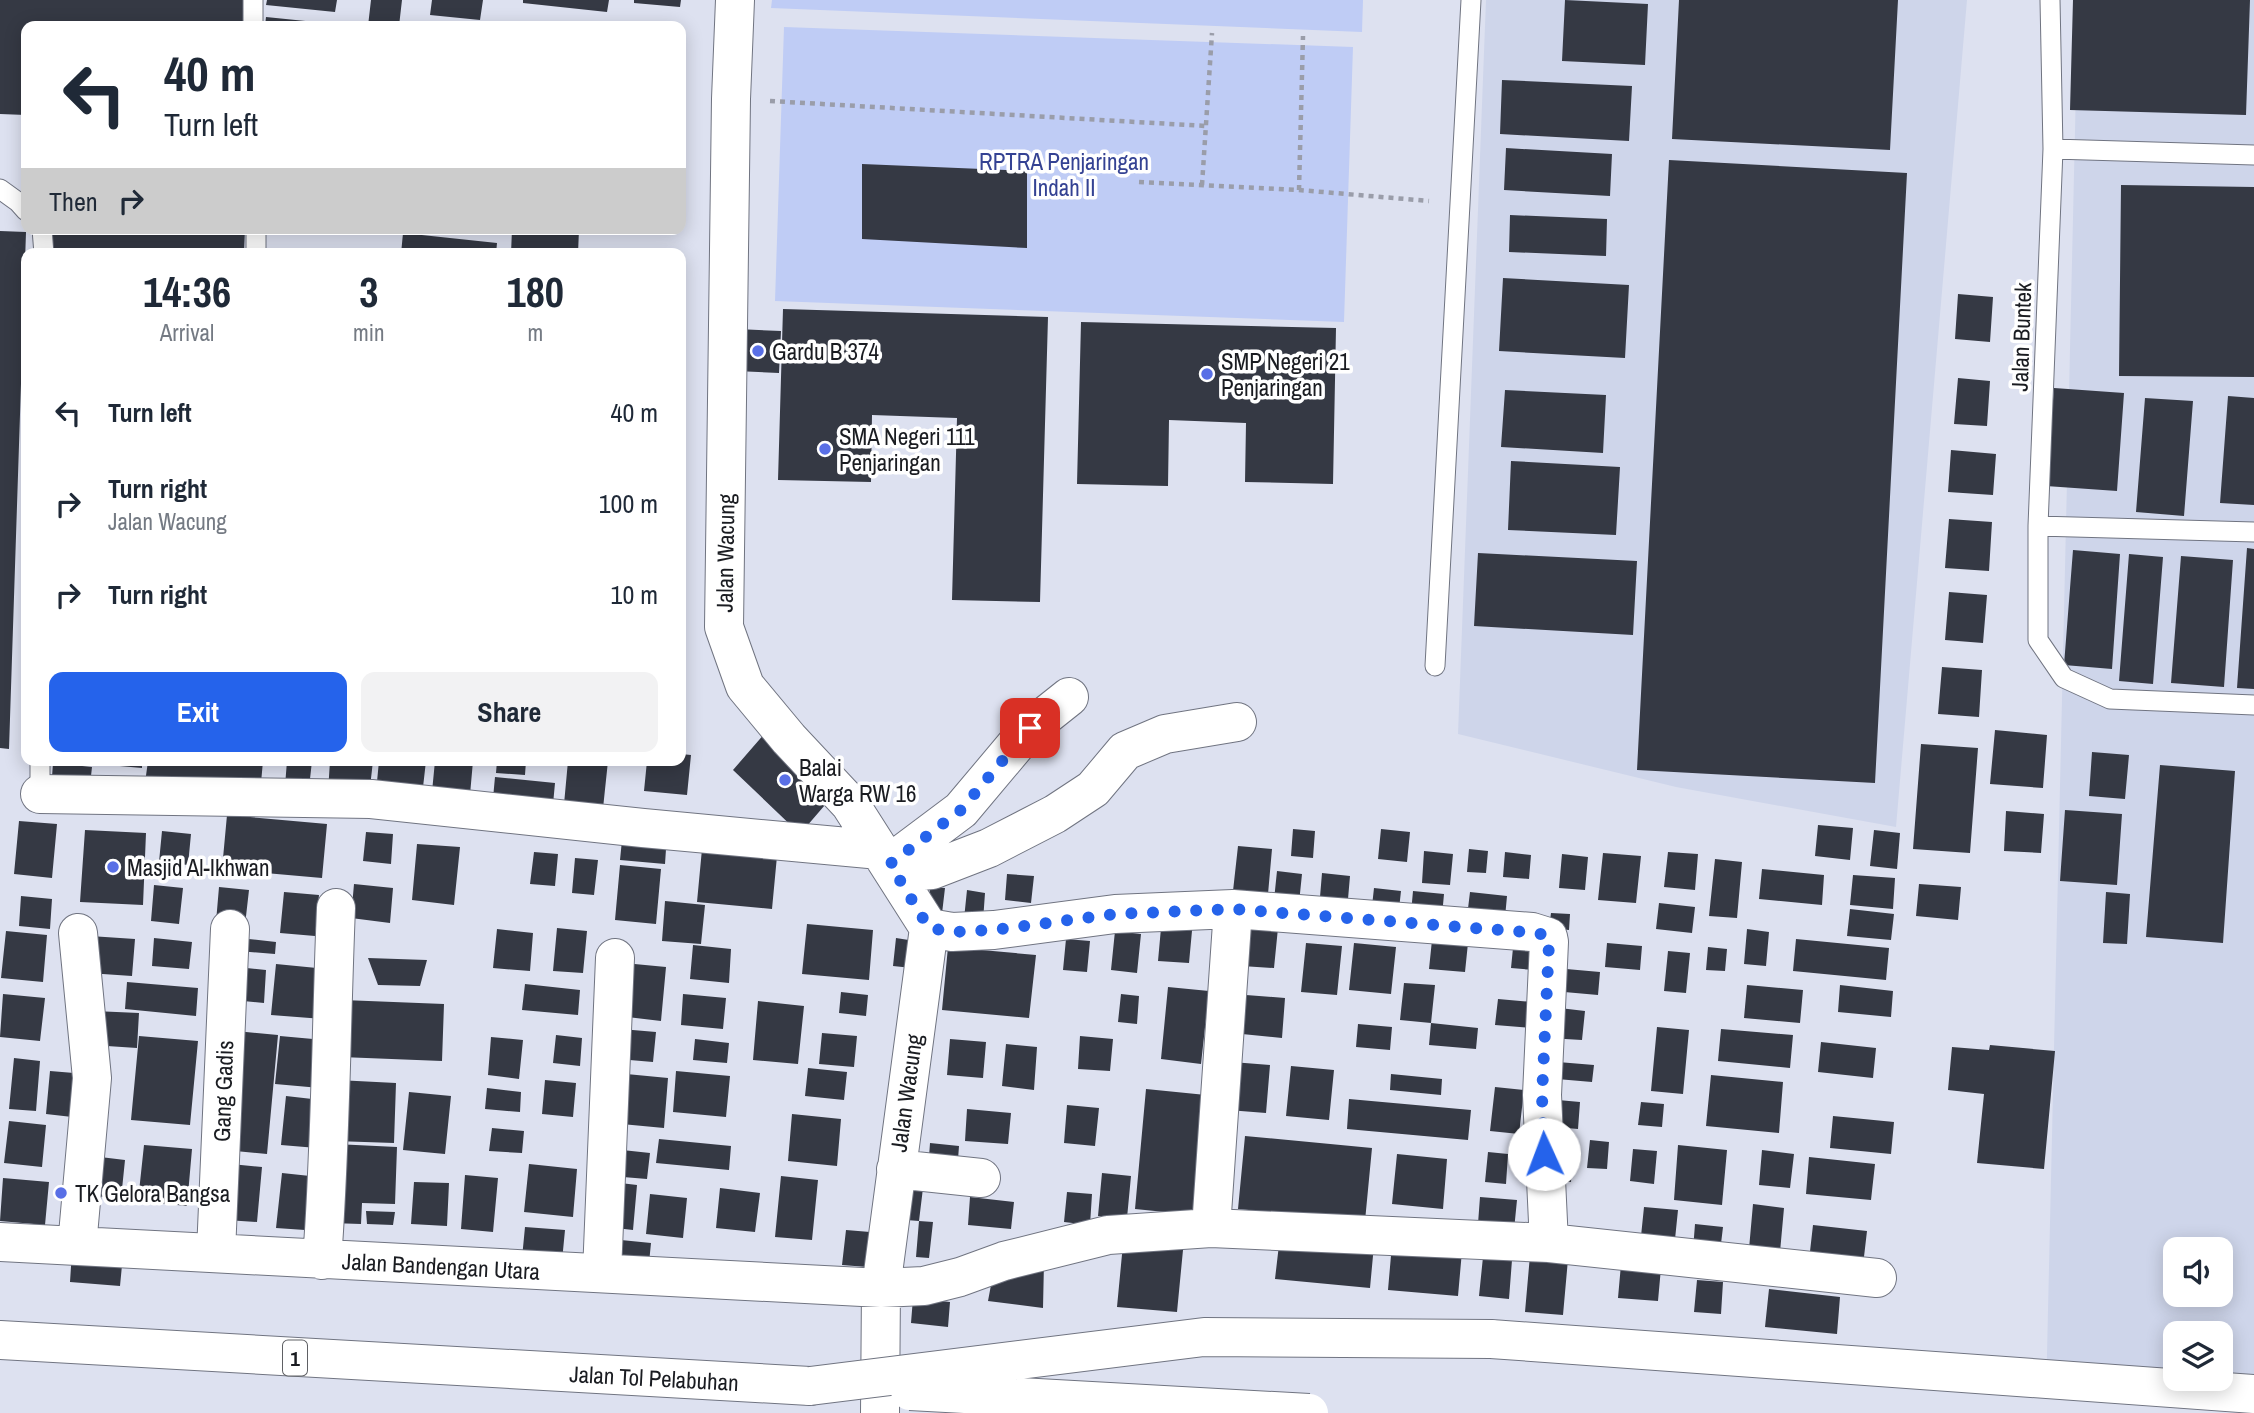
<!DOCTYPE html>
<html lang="en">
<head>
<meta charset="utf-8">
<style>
	:root { --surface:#fff; --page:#f2f2f3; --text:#1f2937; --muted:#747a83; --accent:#2563eb }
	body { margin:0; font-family:"Archivo Narrow",sans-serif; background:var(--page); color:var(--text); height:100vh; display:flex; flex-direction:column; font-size:26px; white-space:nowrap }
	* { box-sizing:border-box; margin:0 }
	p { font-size:23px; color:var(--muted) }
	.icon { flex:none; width:38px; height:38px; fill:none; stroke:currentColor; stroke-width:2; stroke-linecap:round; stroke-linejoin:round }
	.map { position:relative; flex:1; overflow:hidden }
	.side { position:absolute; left:21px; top:248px; width:665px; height:518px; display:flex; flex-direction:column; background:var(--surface); border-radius:14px; box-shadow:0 4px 18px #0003 }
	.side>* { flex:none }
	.top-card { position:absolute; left:21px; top:21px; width:665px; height:214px; border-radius:14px; box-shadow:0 4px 18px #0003; background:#fff; color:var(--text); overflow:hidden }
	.controls { position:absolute; left:2163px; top:1237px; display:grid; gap:14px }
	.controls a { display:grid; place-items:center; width:70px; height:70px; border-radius:14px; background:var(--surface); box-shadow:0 4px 18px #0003; font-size:35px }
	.pin { position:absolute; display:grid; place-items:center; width:60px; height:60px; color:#fff; margin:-30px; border-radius:14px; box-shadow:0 4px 10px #0006 }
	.me { position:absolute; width:77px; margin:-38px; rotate:358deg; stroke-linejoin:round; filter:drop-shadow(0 0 5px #0008) }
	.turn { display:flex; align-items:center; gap:24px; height:147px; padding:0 28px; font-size:32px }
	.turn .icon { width:91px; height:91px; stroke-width:2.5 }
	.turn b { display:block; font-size:49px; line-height:60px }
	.then { display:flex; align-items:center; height:66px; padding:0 28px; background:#0003; gap:14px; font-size:26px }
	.eta { display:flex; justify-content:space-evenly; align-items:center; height:119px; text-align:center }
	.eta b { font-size:42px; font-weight:700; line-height:49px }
	.button { display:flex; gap:14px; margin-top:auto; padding:14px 28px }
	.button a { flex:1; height:80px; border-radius:14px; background:var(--accent); color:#fff; font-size:28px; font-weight:700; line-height:80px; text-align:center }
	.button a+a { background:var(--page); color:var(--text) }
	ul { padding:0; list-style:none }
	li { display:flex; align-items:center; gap:21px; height:91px; padding:0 28px }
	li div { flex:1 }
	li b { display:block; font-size:26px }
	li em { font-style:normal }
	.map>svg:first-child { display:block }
	.built { fill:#ced5ea; fill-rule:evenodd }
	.green { fill:#bfccf5 }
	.building { fill:#353944 }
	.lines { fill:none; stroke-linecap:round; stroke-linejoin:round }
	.lane-casing { stroke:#707481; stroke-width:21 }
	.street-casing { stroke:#707481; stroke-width:40 }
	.highway-casing { stroke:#707481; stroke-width:40 }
	.path { stroke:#9a9da9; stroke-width:4.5; stroke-dasharray:5 5; stroke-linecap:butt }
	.lane { stroke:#fff; stroke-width:19 }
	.street { stroke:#fff; stroke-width:38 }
	.highway { stroke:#fff; stroke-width:38 }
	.highway-bridge-casing { stroke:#707481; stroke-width:40; stroke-linecap:butt }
	.highway-bridge { stroke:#fff; stroke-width:38 }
	.route { stroke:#2563eb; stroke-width:12; stroke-dasharray:0 21.6 }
	.poi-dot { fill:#596fe6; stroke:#fff; stroke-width:2.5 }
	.labels { text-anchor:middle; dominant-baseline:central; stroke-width:7; stroke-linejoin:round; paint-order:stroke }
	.shield { fill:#fff; stroke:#5f6064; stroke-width:2 }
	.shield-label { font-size:21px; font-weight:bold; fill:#1a1c21 }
	.park-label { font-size:23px; fill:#344293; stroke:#fff }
	.street-label { font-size:23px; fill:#1a1c21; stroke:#fff }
	.poi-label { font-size:23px; fill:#1a1c21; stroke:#fff; text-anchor:start }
</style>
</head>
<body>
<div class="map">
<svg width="2254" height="1413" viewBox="0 0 2254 1413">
	<rect width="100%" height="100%" fill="#dde1f0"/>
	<!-- built -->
	<path class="built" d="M1486 0H1967L1896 827 1676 787 1458 734Z
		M2078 0H2254V1410L2046 1398ZM2175 1250H2221V1295H2175ZM2175 1334H2221V1379H2175Z"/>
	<!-- green -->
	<path class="green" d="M772 0H1363L1362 32 771 8Z
		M784 27 1353 47 1344 322 775 301Z"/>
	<!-- building -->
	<path class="building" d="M0 0H247L246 26H26V115L0 114Z
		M267 0H337L335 12 266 5Z
		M371 0H402L399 26H368Z
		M432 0H483L480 20 430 15Z
		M523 0H609L607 12 523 3Z
		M634 0H681L680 7 634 3Z
		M1565 0 1648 4 1645 65 1562 61Z
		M1679 0H1898L1890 150 1672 139Z
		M2073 0H2250L2246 115 2070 110Z
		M266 17 335 24V26H265Z
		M629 21 659 24V26H629Z
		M1502 80 1632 86 1629 141 1500 134Z
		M1506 148 1612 154 1610 196 1504 190Z
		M1669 160 1907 173 1875 783 1637 770Z
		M862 164 1027 171V248L862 239Z
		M2121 185 2254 187V377L2119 376Z
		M1510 215 1607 219 1606 256 1509 252Z
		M51 229H245L244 254H51Z
		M512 229H579L578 254H511Z
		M0 231 26 232 9 749 0 748Z
		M403 233 497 243 496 254H401Z
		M1503 278 1629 285 1625 358 1499 351Z
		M1958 294 1993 297 1990 342 1955 339Z
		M783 309 1048 317 1040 602 952 600 957 418 872 415 871 482 778 480Z
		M1081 322 1336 328 1333 484 1245 482 1246 423 1169 420 1168 486 1077 484Z
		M737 329 781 331 779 373 736 371Z
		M1958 378 1990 381 1987 426 1954 424Z
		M2054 388 2124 393 2117 491 2046 486Z
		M1505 390 1606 395 1603 453 1501 447Z
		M2228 396 2254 398V505L2220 503Z
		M2145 398 2193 401 2184 516 2136 512Z
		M1951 450 1996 454 1993 495 1948 492Z
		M1511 461 1620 467 1616 535 1508 530Z
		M1949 519 1992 522 1989 571 1945 568Z
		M2247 548 2254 549V689L2237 688Z
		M2073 550 2120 554 2112 669 2064 665Z
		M1478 553 1637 561 1633 635 1474 626Z
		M2129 554 2163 557 2153 684 2119 681Z
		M2181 556 2233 560 2224 687 2171 683Z
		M1949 592 1987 595 1983 643 1945 640Z
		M1942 667 1982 670 1979 717 1938 714Z
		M772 725 837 791 800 834 733 770Z
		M1995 730 2047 735 2043 788 1990 784Z
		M1921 744 1978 748 1970 853 1913 849Z
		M2092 752 2129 755 2125 799 2089 796Z
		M681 754 691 755 687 795 644 791 647 761H681Z
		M86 761H142V768L86 763Z
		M148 761H263L260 794 145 783Z
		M287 761H312L309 788 285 786Z
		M330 761H373L369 796 328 792Z
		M379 761H426L422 796 376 792Z
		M435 761H473L469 806 431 802Z
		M497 761H526L525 775 496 773Z
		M568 761H608L602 818 563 815Z
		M53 763 92 767 89 794 51 791Z
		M2160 765 2235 771 2223 943 2146 937Z
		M495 777 555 783 552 815 492 809Z
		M2065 810 2122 814 2117 885 2060 881Z
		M2006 811 2044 814 2041 853 2004 851Z
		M227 815 327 824 322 878 222 869Z
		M19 821 57 824 52 878 14 874Z
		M1818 825 1853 828 1850 860 1815 856Z
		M1293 829 1315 831 1313 858 1291 856Z
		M1381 829 1410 832 1407 862 1378 859Z
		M85 830 146 833 143 905 80 902Z
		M623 830 667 834 665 864 620 860Z
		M1874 830 1900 833 1897 869 1870 866Z
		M162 831 191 834 188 865 159 862Z
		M366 832 393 834 391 864 363 861Z
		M417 844 460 847 454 905 412 900Z
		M1238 846 1272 849 1268 894 1233 891Z
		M702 849 777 856 772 909 697 902Z
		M1469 849 1488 851 1486 873 1467 872Z
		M1424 851 1453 854 1450 885 1422 883Z
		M534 852 558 854 555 886 530 884Z
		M1505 852 1531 855 1529 879 1503 877Z
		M1668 852 1698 854 1695 890 1664 887Z
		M1603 853 1641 856 1636 903 1598 900Z
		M1562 854 1588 857 1585 890 1559 888Z
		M575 858 598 860 594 895 572 893Z
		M1715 859 1742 862 1737 918 1709 916Z
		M620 865 661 869 656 924 615 920Z
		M1762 869 1824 875 1822 905 1759 899Z
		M1277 871 1302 874 1299 903 1274 900Z
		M1322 873 1350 876 1348 899 1320 897Z
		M1007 874 1034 876 1031 903 1005 900Z
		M1853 875 1895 878 1893 909 1850 905Z
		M354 884 393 888 390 923 351 918Z
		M1919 884 1961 887 1958 920 1916 916Z
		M154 885 183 888 179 924 151 921Z
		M219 887 249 890 245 925 216 922Z
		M930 887 945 888 941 922 927 920Z
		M1374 888 1401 891 1398 918 1371 915Z
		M967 890 985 893 983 921 964 919Z
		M1413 891 1444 894 1442 916 1411 913Z
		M284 892 319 895 315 936 280 933Z
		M1470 892 1507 896 1504 928 1466 925Z
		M2106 892 2130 894 2127 944 2103 943Z
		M21 896 52 899 50 929 19 926Z
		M665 901 705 905 701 944 662 941Z
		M1659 903 1695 907 1692 933 1656 929Z
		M1850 909 1894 914 1891 940 1847 936Z
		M1551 913 1570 914 1569 930 1549 928Z
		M1162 917 1193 920 1189 963 1158 961Z
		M807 924 873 930 869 980 802 974Z
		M1246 925 1278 928 1274 968 1242 966Z
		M557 928 587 931 583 973 553 971Z
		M497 929 533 933 530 971 493 968Z
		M1747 929 1769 932 1766 966 1744 964Z
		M6 931 47 935 43 982 1 978Z
		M1115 931 1141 934 1137 973 1111 970Z
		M90 936 135 939 132 976 88 973Z
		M154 938 192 942 189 969 152 966Z
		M239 938 276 942 275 954 238 951Z
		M896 938 915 941 912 968 893 966Z
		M1066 939 1090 941 1087 972 1063 970Z
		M1796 939 1889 948 1886 980 1793 971Z
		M1432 940 1468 943 1465 972 1429 969Z
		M1306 943 1342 946 1337 995 1301 992Z
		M1354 943 1396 947 1391 994 1349 990Z
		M1607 943 1642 946 1640 970 1605 967Z
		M693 945 731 949 729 983 690 979Z
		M948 947 1036 955 1029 1018 942 1010Z
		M1708 947 1727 949 1725 971 1706 970Z
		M1513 948 1536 950 1534 970 1511 968Z
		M1668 951 1690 953 1686 993 1664 991Z
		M368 958 427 960 420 986 378 985Z
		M624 963 666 967 661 1021 619 1016Z
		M276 964 327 969 323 1019 271 1015Z
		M237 967 266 970 264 1003 233 1000Z
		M1555 968 1600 972 1598 995 1553 991Z
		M127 982 198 988 196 1016 125 1009Z
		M1404 983 1435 985 1431 1023 1400 1020Z
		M525 984 580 990 578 1015 522 1010Z
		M1747 985 1803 990 1800 1023 1744 1018Z
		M1840 985 1893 991 1891 1017 1838 1012Z
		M1168 987 1209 991 1201 1064 1161 1059Z
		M841 992 868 995 866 1016 839 1013Z
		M3 994 45 998 40 1041 0 1037Z
		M683 994 726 998 723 1029 681 1025Z
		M1121 994 1139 996 1137 1024 1118 1022Z
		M1246 995 1285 998 1282 1038 1242 1034Z
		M1498 999 1533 1002 1531 1028 1495 1025Z
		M343 1000 444 1004 442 1061 341 1057Z
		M758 1001 804 1006 798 1064 753 1060Z
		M1551 1007 1585 1011 1582 1040 1548 1038Z
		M94 1011 139 1013 137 1048 92 1045Z
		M1431 1023 1478 1028 1476 1049 1429 1045Z
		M1358 1024 1392 1027 1390 1050 1356 1047Z
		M1657 1027 1689 1030 1683 1094 1651 1091Z
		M621 1029 656 1032 653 1062 618 1059Z
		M1721 1029 1793 1035 1790 1068 1718 1061Z
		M236 1031 278 1035 267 1154 225 1150Z
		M822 1033 857 1036 854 1067 819 1064Z
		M556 1035 582 1038 580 1066 553 1063Z
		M139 1036 198 1041 190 1125 131 1120Z
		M280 1036 324 1040 320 1088 275 1084Z
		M1080 1036 1113 1039 1110 1071 1078 1069Z
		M491 1037 523 1040 519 1079 488 1075Z
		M695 1039 729 1043 727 1063 693 1060Z
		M950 1039 986 1042 983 1078 947 1075Z
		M1821 1042 1876 1048 1873 1078 1818 1072Z
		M1006 1044 1037 1047 1034 1090 1002 1086Z
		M1990 1045 2055 1051 2044 1169 1977 1163 1984 1094 1948 1090 1952 1047 1989 1050Z
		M14 1058 40 1061 36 1111 9 1109Z
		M1232 1062 1270 1065 1266 1113 1228 1110Z
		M1558 1062 1594 1065 1592 1082 1557 1079Z
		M1291 1066 1334 1070 1329 1120 1286 1116Z
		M808 1068 847 1072 844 1100 805 1096Z
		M50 1071 86 1074 81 1118 46 1114Z
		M676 1071 730 1076 726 1117 673 1112Z
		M616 1073 668 1078 664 1128 611 1123Z
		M1391 1074 1442 1079 1441 1095 1390 1090Z
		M1711 1075 1783 1082 1779 1133 1706 1126Z
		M337 1080 396 1083 394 1143 335 1141Z
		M545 1080 576 1083 573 1117 542 1114Z
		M1495 1087 1524 1090 1519 1134 1490 1131Z
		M487 1088 521 1092 520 1112 485 1109Z
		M1146 1089 1206 1095 1195 1215 1135 1209Z
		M409 1092 451 1096 445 1154 403 1150Z
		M286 1096 321 1100 317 1148 281 1145Z
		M1349 1099 1471 1110 1468 1140 1347 1129Z
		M1547 1099 1580 1102 1578 1129 1545 1126Z
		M1641 1102 1664 1104 1662 1127 1638 1125Z
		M1067 1105 1099 1108 1095 1146 1064 1143Z
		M967 1109 1011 1113 1008 1144 965 1141Z
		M792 1114 841 1119 837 1166 788 1161Z
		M1833 1116 1894 1122 1891 1154 1830 1148Z
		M9 1121 46 1125 42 1167 4 1163Z
		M492 1128 524 1131 522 1153 489 1151Z
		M1245 1136 1372 1148 1365 1221 1238 1209Z
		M659 1139 731 1146 729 1170 656 1163Z
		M1590 1140 1609 1142 1607 1169 1587 1168Z
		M930 1143 959 1146 957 1173 928 1171Z
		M335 1144 397 1147 395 1204 362 1203 361 1224 331 1223Z
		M144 1145 192 1149 187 1206 138 1201Z
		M1678 1145 1727 1150 1722 1205 1674 1200Z
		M613 1149 650 1153 647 1179 611 1176Z
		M1633 1149 1657 1151 1654 1184 1630 1181Z
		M1762 1150 1794 1154 1790 1188 1759 1185Z
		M1488 1152 1508 1154 1506 1184 1485 1182Z
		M1552 1153 1573 1154 1571 1182 1549 1180Z
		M1397 1154 1447 1159 1443 1209 1392 1204Z
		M92 1156 125 1160 121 1199 88 1195Z
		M1809 1157 1875 1164 1871 1200 1806 1194Z
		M231 1164 262 1167 257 1222 226 1220Z
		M529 1164 577 1169 573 1217 524 1212Z
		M282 1173 310 1176 305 1230 276 1228Z
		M1102 1173 1131 1176 1127 1218 1098 1216Z
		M465 1175 498 1178 493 1232 461 1229Z
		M781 1176 818 1180 812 1240 775 1237Z
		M3 1178 49 1182 45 1225 0 1221Z
		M414 1182 449 1183 447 1226 411 1224Z
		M612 1182 637 1185 633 1230 607 1227Z
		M896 1185 923 1188 919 1221 894 1219Z
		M720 1188 760 1193 755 1232 716 1228Z
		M1067 1192 1092 1194 1090 1225 1064 1222Z
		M650 1194 687 1198 683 1238 646 1234Z
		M970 1197 1014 1202 1011 1229 968 1225Z
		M1480 1197 1517 1200 1513 1240 1477 1237Z
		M1753 1204 1784 1208 1779 1263 1748 1260Z
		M1644 1207 1678 1210 1674 1249 1640 1246Z
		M366 1211 395 1212 393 1225 367 1224Z
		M919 1221 933 1222 929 1258 916 1257Z
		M1695 1224 1723 1227 1720 1252 1693 1250Z
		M1813 1225 1867 1231 1862 1274 1808 1269Z
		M525 1227 565 1230 562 1261 522 1258Z
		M846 1230 882 1233 880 1268 842 1265Z
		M1280 1236 1374 1245 1370 1288 1275 1279Z
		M611 1239 651 1243 648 1273 609 1268Z
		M1123 1244 1183 1250 1177 1312 1117 1307Z
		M1392 1244 1462 1251 1458 1296 1388 1290Z
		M1531 1244 1569 1248 1563 1315 1525 1312Z
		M72 1251 123 1255 120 1286 70 1282Z
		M1622 1253 1662 1257 1658 1301 1618 1298Z
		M1483 1257 1512 1260 1509 1299 1479 1296Z
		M1044 1262 1043 1308 988 1301 994 1269Z
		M1697 1280 1723 1282 1721 1314 1694 1312Z
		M1769 1289 1840 1297 1837 1334 1765 1327Z
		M913 1298 950 1302 948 1327 911 1323Z"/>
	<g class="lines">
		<!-- lane casing -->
		<g class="lane-casing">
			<path id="lane" d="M253 0V26
				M2050 0 2053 149 2038 526V640L2064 678 2110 699 2254 705
				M2053 149 2254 155
				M0 189 18 202 26 211
				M42 229 44 254
				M256 254V229
				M2038 526 2254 532
				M1435 666 1471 0
				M40 761V794"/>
		</g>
		<!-- street casing -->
		<g class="street-casing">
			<path id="street" d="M735 0 731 99 724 627 745 686 789 739 850 804 929 928 881 1288 880 1413
				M40 794 371 799 643 828 880 850
				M889 864 961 810 1030 728 1069 697
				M895 873 932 870 989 848 1055 814 1093 789 1125 751 1165 734 1237 722
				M1233 909 1211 1228 1549 1243 1877 1278
				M929 928 952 932 994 930 1115 914 1233 909 1532 932 1548 937 1549 942 1542 1095 1549 1243
				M896 1169 981 1178
				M0 1242 881 1288 924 1286 960 1277 1004 1261 1108 1235 1211 1228
				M77 1246 92 1078 78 933
				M216 1252 230 929
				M322 1260C331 1143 331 1025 336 908
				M602 1273 615 958"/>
		</g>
		<!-- highway casing -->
		<g class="highway-casing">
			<path id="highway" d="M1491 1339 2254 1394
				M0 1340 810 1386"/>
		</g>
		<!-- path -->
		<path class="path" d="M770 101 1206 126
			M1139 182 1299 190 1429 201
			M1202 185 1212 33
			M1299 190 1303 36"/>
		<!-- lane -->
		<use href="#lane" class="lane"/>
		<!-- street -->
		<use href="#street" class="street"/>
		<!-- highway -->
		<use href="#highway" class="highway"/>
		<!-- highway-bridge casing -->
		<g class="highway-bridge-casing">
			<path id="highway-bridge" d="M810 1386 1204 1337 1491 1339
				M910 1391 1309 1413"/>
		</g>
		<!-- highway-bridge -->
		<use href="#highway-bridge" class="highway-bridge"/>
	</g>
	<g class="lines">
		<!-- route -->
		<path class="route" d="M1030 728 961 810 890 864 929 928 952 932 994 930 1115 914 1233 909 1538 933 1548 937 1549 943 1542 1096 1544 1154"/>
	</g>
	<!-- markers -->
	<g class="poi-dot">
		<circle cx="758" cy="351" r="7"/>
		<circle cx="1207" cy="374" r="7"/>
		<circle cx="825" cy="449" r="7"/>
		<circle cx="785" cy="780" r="7"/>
		<circle cx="113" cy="867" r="7"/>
		<circle cx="61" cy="1193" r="7"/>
	</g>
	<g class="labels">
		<!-- shield labels -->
		<rect class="shield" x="283" y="1340.5" width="24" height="35" rx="5"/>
		<g class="shield-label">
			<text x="295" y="1358">1</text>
		</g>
		<!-- park labels -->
		<g class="park-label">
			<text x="1064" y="161">RPTRA Penjaringan<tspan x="1064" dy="26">Indah II</tspan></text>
		</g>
		<!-- street labels -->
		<g class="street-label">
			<text transform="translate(2021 337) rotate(-88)">Jalan Buntek</text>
			<text transform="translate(725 553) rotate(-89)">Jalan Wacung</text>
			<text transform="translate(223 1091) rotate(-88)">Gang Gadis</text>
			<text transform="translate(906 1093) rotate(-82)">Jalan Wacung</text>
			<text transform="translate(441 1266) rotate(3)">Jalan Bandengan Utara</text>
			<text transform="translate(654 1378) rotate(3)">Jalan Tol Pelabuhan</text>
		</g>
		<!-- poi labels -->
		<g class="poi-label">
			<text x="772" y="351">Gardu B 374</text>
			<text x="1221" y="361">SMP Negeri 21<tspan x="1221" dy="26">Penjaringan</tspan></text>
			<text x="839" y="436">SMA Negeri 111<tspan x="839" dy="26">Penjaringan</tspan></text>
			<text x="799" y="767">Balai<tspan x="799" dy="26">Warga RW 16</tspan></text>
			<text x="127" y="867">Masjid Al-Ikhwan</text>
			<text x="75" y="1193">TK Gelora Bangsa</text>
		</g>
	</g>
</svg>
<div class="controls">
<a><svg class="icon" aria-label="sound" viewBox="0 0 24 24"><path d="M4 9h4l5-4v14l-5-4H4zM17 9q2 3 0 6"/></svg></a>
<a><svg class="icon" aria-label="layers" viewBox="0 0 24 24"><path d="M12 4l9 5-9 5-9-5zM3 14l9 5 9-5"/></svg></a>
</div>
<div class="pin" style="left:1030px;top:728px;background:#d93025"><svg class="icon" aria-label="arrive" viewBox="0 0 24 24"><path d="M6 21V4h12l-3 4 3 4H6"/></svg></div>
<svg class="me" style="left:1544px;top:1154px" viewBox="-20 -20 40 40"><circle r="19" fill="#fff"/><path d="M0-13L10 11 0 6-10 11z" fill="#2563eb"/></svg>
<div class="top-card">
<div class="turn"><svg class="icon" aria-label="left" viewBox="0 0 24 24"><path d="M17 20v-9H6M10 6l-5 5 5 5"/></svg><div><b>40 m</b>Turn left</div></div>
<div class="then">Then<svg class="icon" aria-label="right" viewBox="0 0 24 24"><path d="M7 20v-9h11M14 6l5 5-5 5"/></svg></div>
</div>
<section class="side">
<div class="eta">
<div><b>14:36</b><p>Arrival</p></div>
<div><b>3</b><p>min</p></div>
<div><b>180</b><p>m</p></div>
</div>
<ul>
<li><svg class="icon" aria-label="left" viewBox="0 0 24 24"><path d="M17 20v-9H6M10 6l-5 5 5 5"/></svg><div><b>Turn left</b></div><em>40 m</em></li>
<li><svg class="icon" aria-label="right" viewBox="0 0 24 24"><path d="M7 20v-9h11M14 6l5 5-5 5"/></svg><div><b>Turn right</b><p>Jalan Wacung</p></div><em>100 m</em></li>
<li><svg class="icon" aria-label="right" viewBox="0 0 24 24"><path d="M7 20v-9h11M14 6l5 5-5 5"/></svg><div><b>Turn right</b></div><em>10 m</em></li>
</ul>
<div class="button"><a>Exit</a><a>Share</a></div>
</section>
</div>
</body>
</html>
